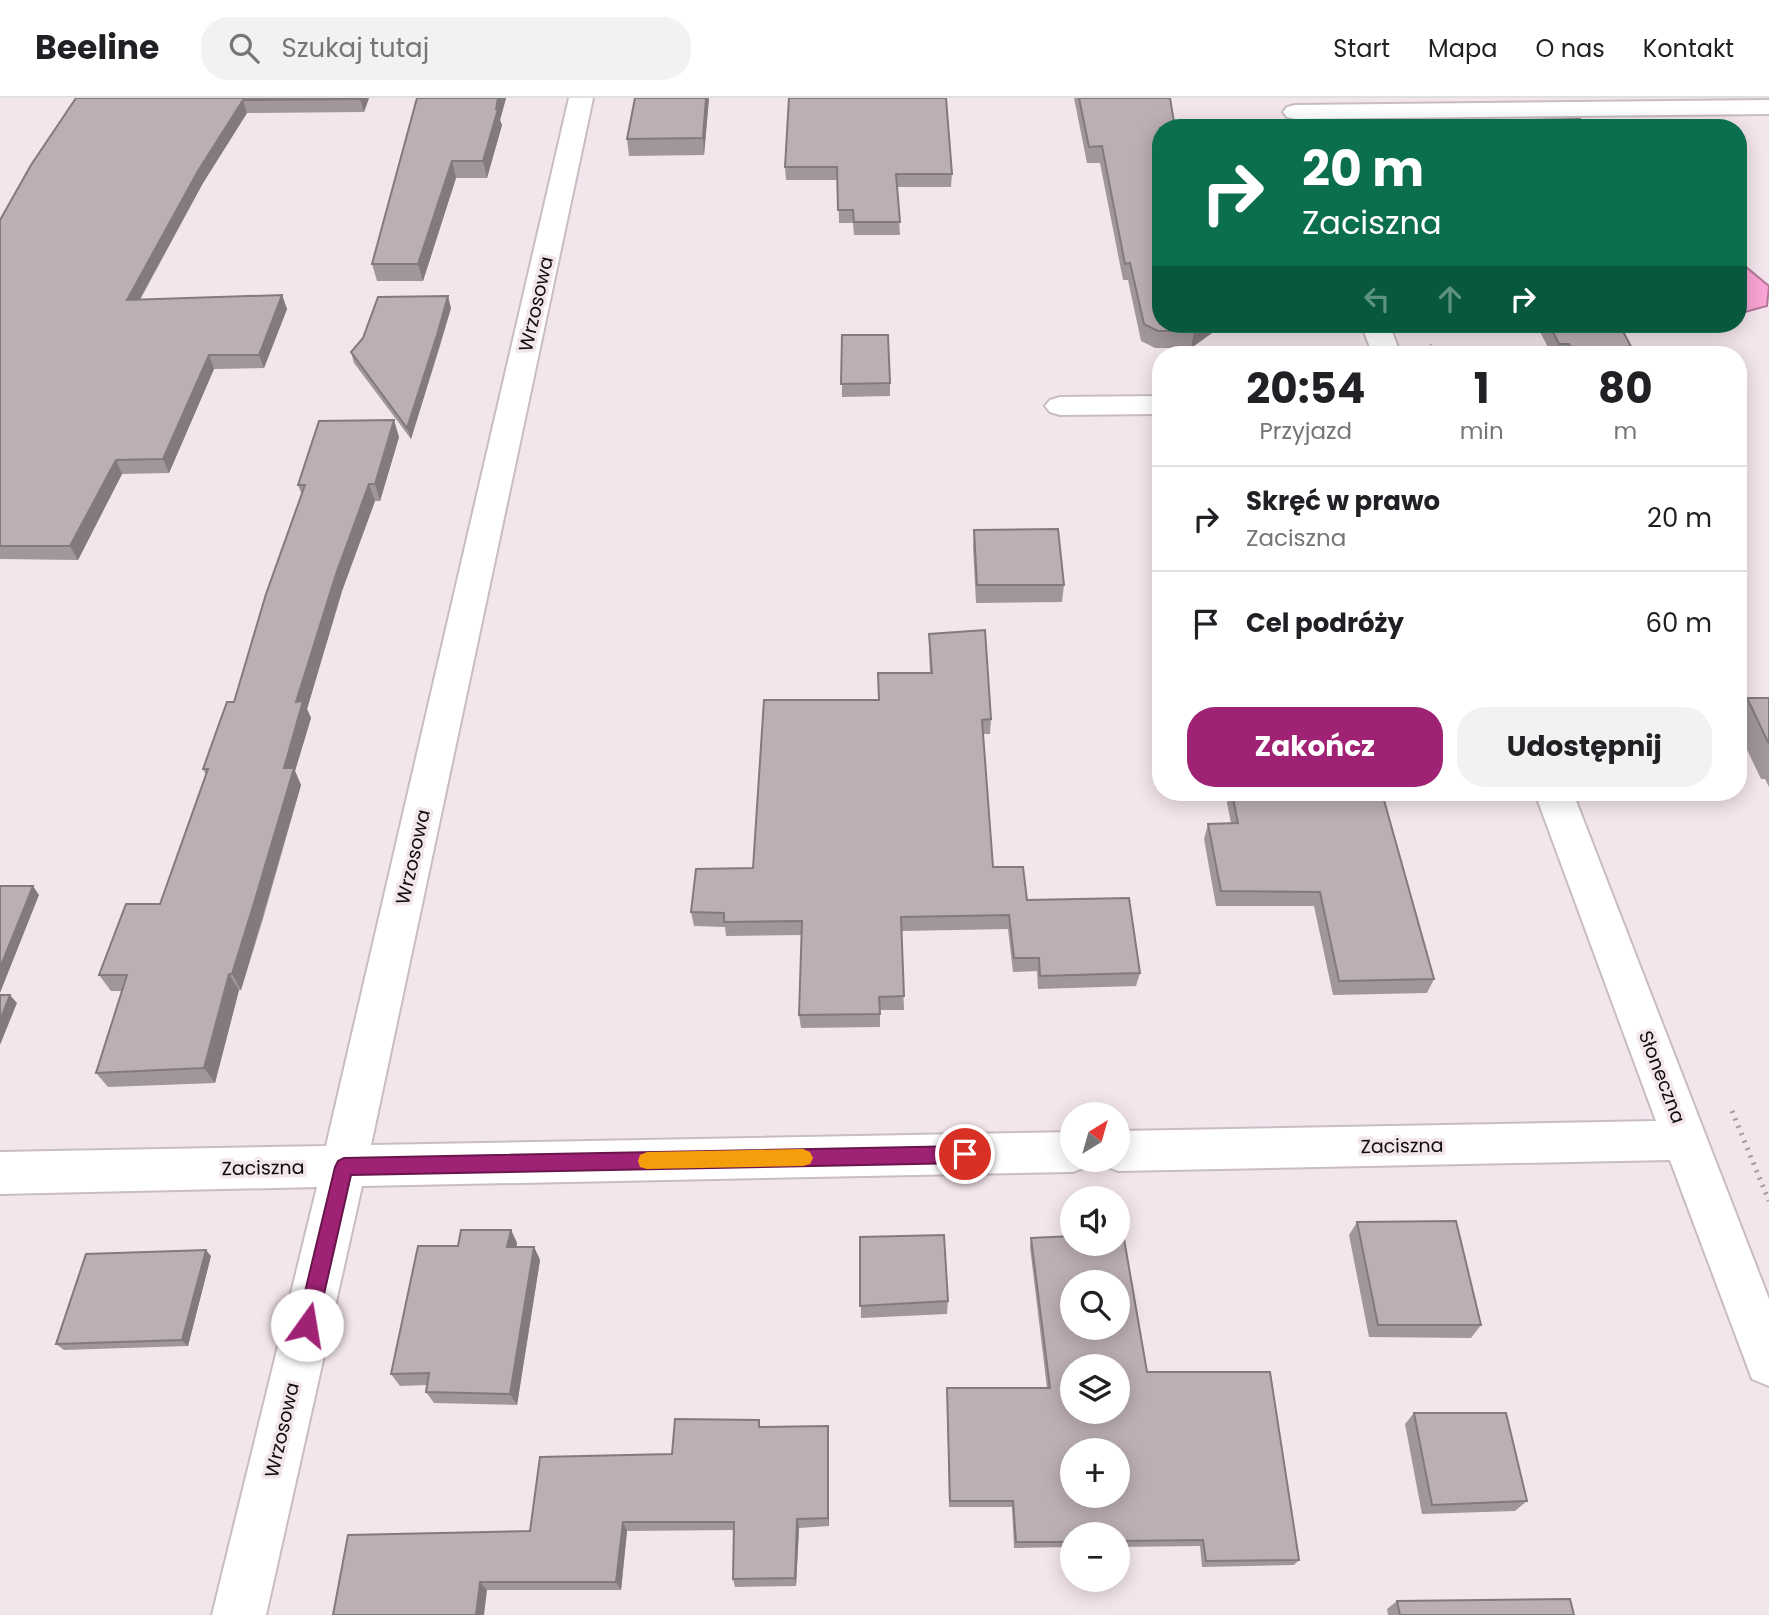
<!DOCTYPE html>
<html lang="pl">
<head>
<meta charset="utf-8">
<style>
	:root { --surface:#fff; --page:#f2f2f2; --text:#202124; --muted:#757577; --line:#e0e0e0; --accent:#a02275 }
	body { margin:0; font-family:Poppins,sans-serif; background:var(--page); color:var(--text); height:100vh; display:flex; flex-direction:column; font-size:26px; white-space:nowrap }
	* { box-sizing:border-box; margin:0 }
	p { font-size:23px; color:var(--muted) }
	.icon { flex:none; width:38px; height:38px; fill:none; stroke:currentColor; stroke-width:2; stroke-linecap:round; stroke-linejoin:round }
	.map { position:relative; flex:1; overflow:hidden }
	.drawer { position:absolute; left:1152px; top:248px; width:595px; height:455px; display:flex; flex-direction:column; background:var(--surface); border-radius:28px; box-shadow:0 4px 18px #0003 }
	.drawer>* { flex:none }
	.top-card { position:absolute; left:1152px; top:21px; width:595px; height:214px; border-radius:28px; box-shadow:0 4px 18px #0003; background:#0b6e4f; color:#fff; overflow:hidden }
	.needle { width:46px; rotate:37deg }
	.fabs { position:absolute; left:1060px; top:1004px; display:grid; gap:14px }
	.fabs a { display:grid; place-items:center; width:70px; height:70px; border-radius:50%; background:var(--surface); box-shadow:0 4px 18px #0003; font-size:35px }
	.pin { position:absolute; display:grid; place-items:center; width:60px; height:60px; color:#fff; margin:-30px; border:4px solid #fff; border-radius:50%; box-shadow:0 2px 7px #0007 }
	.me { position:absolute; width:77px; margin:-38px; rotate:13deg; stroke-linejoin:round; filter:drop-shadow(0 0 5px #0008) }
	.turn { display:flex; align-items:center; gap:24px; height:147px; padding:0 35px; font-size:32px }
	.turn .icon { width:91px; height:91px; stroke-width:2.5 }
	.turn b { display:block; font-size:49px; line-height:60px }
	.lanes { display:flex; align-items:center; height:66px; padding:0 35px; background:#0003; justify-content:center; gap:35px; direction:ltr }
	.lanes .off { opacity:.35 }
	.eta { display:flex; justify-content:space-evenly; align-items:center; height:119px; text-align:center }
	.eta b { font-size:42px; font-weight:700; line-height:49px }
	.action { display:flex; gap:14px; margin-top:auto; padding:14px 35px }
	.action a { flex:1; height:80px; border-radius:28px; background:var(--accent); color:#fff; font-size:28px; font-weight:700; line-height:80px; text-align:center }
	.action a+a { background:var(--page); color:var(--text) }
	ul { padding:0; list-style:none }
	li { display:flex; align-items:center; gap:21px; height:105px; padding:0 35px; border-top:2px solid var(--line) }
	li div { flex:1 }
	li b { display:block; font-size:26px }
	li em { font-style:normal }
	header { display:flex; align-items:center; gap:42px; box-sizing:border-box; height:98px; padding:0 35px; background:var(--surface); border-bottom:2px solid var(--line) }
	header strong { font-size:33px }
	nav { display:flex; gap:38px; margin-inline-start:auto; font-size:24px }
	.search { width:490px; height:63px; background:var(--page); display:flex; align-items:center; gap:18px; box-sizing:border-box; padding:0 24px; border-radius:28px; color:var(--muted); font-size:26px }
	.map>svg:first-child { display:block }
	.water { fill:#f9a4d4; stroke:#b37699; stroke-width:2 }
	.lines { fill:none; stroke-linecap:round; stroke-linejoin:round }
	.minor-casing { stroke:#c9bcc3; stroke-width:4 }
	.path-far1 { stroke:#a59a9f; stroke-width:2.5; stroke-dasharray:1 3.5; stroke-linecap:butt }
	.path { stroke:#a59a9f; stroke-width:5; stroke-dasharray:2 6; stroke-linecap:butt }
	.minor { fill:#fff; fill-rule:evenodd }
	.wall { fill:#a1969b }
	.shaded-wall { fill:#837a7e }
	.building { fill:#bbaeb4; stroke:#837a7e; stroke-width:2; fill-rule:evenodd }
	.route { fill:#a02275; stroke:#68164c; stroke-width:2 }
	.slow { fill:#f59e0b }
	.labels { text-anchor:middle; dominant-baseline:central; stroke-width:7; stroke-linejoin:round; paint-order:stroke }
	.street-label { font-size:19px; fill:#110c0f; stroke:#f3e5ec }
</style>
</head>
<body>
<header>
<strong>Beeline</strong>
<div class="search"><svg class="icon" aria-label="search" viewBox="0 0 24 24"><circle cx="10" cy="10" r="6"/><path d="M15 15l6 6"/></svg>Szukaj tutaj</div>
<nav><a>Start</a><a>Mapa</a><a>O nas</a><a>Kontakt</a></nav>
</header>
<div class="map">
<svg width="1769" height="1517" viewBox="0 0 1769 1517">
	<rect width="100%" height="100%" fill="#f3e5ec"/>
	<!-- water -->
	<path class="water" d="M1738 166 1746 169 1769 188 1767 208 1745 214 1738 212Z"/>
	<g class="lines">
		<!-- minor casing -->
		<g class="minor-casing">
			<path id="minor" d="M569 0H593L371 1047 1073 1034V1062H1091L1089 1068 1073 1074 362 1088 266 1517H212L317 1089 0 1096V1054L326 1048Z
				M1769 2V16L1295 21 1287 19 1283 14 1287 9 1295 7Z
				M1361 226H1389L1401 257H1373Z
				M1160 298V316L1060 317 1050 314 1045 308 1050 302 1060 299Z
				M1535 695H1573L1769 1201V1288L1752 1281 1670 1062 1118 1073 1102 1067 1100 1062H1118V1033L1656 1023Z"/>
		</g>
		<!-- path-far1 -->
		<path class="path-far1" d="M1431 246 1435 257"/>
		<!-- path -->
		<path class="path" d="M1732 1013 1769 1103"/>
		<!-- minor -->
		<use href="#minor" class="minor"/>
	</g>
	<!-- wall -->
	<path class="wall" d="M76 0H369L364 14 247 15 203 85 140 202 282 197 287 211 264 270 214 271 169 375 122 376 78 462 0 461V122Z
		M417 0H506L500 22 502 27 487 80H456L423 183H377L372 166Z
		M635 0H709L704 57 629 58 627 41Z
		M789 0 952 76 951 89H897L900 137H854L853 125H839L838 82H786L785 69Z
		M1074 0H1170L1160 226H1214L1212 235 1191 250H1155L1141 243 1128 182H1123L1100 65H1087Z
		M1529 22 1585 30H1527Z
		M451 210 440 248 411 341 354 265 351 254Z
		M1536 226H1619L1635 256 1655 257H1552Z
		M842 237 890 285V298L842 299Z
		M399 339 380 403H375L342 493 307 611 311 620 295 673 301 687 263 821 241 892H239L215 985 108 989 96 975 122 893H111L99 877 160 806 206 677 203 671 234 604 302 397 298 387Z
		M974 432 1064 487 1062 504 976 505 973 449Z
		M929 536 991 621 990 636H983L993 769 1027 802 1140 875 1136 888 1038 891 1037 873 1013 874 1008 831 901 833 904 912H880V929L801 930 799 917 802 837 726 838 725 829 694 828 691 814 753 770 879 602 930 575 929 551Z
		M1747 600H1769V689L1765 681H1761L1738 633V614Z
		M1229 695H1382L1434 881 1427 895 1333 897 1314 808H1216L1204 741 1208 726 1231 725 1227 705Z
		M1357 1124 1481 1227 1471 1240 1369 1239 1349 1137Z
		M511 1132 517 1145 516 1149H534L540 1162 517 1307 434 1305 426 1294 427 1287 400 1288 391 1276 458 1148Z
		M860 1139 948 1203 947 1216 861 1220Z
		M1031 1140 1147 1274 1299 1462 1294 1467 1202 1469 1200 1448 1118 1449V1437H1073V1449L1014 1450 1012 1409H949L947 1290H1047L1030 1149Z
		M211 1158 188 1248 64 1252 56 1246Z
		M1414 1315 1527 1403 1515 1413 1422 1416 1405 1326Z
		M759 1322 760 1329 829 1338V1428L799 1430 796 1488 735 1489 733 1481 734 1432 627 1433 621 1492H487L333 1517 530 1433 672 1356Z
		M1397 1503 1574 1517H1388L1387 1511Z"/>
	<!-- shaded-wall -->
	<path class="shaded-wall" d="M361 0H369L364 14 360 1Z
		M498 0H506L500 22 502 27 487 80 483 63Z
		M706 0H709L704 57 703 40Z
		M243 2 247 15 203 85 132 215 127 202 198 73Z
		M452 63 456 80 423 183 418 166Z
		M282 197 287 211 264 270 259 257Z
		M448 198 451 210 411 341 407 330Z
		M1204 226H1214L1212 235 1191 250 1194 233Z
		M209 257 214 271 169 375 163 361Z
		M394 322 399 339 380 403 375 386Z
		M116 362 122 376 78 462 70 448Z
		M369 386 375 403 342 493 307 611 311 620 295 673 301 687 241 892 232 876 284 670 296 604 336 476Z
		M33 788 39 797 0 895V870Z
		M229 876 239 892 215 985 204 970Z
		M10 897 17 905 0 947V922Z
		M511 1132 517 1145 514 1162 507 1149Z
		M534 1149 540 1162 517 1307 510 1296Z
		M206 1152 211 1158 188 1248 182 1242Z
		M828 1328 829 1338V1428L828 1420Z
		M797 1421 799 1430 796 1488 795 1480Z
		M623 1424 627 1433 621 1492 616 1484Z
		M480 1484 487 1492 484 1517H476Z"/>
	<!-- building -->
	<path class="building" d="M76 0H361L360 1 243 2 198 73 127 202 282 197 259 257H209L163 361 116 362 70 448H0V122L31 67Z
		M417 0H498L496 11H498L483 63H452L418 166H372Z
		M635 0H706L703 40 627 41Z
		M789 0H946L952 76H896L900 124H854L853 112H838L837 69H785Z
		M1079 0H1170L1175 30H1160V226H1204L1194 233H1158L1144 226 1130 165 1125 166 1102 48 1089 49Z
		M1580 21 1585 30H1534L1529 22Z
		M448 198 437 237 407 330 351 254 363 240 378 199Z
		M1549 226H1619L1635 256 1655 257H1575L1569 246H1559Z
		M842 237H888L890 285 841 286Z
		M394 322 375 386H369L336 476 296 604 303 603 284 670H294L254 805 232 876H229L204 970 96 975 127 877H99L126 806H160L208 671H203L219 626 227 604H234L266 496 305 387H298L319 323Z
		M1058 431 1064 487H977L974 432Z
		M985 532 991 621 982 622 993 769H1023L1027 802 1129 800 1140 875 1040 878 1039 860H1014L1009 817 901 819 904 898 879 899 880 916 799 917 802 823 724 824V815L691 814 696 771 753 770 764 602H879L878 575H932L929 536Z
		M1747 600H1769V646Z
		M1232 695H1382L1434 881 1339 883 1320 794 1221 793 1208 726 1238 725Z
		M0 788H33L0 870Z
		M0 897H10L0 922Z
		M1456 1123 1481 1227H1378L1357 1124Z
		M461 1132H511L507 1149H534L510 1296 426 1294 429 1275 391 1276 418 1148H458Z
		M1118 1135H1123L1147 1274H1270L1299 1462 1206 1463 1203 1442 1118 1443V1437H1073V1444H1016L1013 1403H950L947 1290H1050L1031 1140 1073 1138V1146H1118ZM1073 1185H1118V1230H1073ZM1073 1269H1118V1314H1073ZM1073 1353H1118V1398H1073Z
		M944 1137 948 1203 860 1208V1139Z
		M206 1152 182 1242 56 1246 86 1156Z
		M1414 1315H1506L1527 1403 1432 1407Z
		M675 1321 759 1322V1329L828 1328V1420L797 1421 795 1480 733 1481 734 1424H623L616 1484H480L476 1517H333L348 1437 530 1433 540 1359 672 1356Z
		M1570 1501 1574 1517H1400L1397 1503Z"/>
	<!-- route -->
	<path class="route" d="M965 1048 971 1051 974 1056 971 1062 965 1065 351 1077 317 1227 314 1234 307 1237 300 1234 297 1227 335 1069 338 1063 344 1060Z"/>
	<!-- slow -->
	<path class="slow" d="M803 1051 810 1054 813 1060 810 1066 803 1068 647 1071 640 1069 638 1063 640 1057 647 1054Z"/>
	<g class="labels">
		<!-- street labels -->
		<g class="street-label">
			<text transform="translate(536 206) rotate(-77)">Wrzosowa</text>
			<text transform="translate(413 759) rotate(-77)">Wrzosowa</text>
			<text transform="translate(1662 979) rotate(69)">Słoneczna</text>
			<text transform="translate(1402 1048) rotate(-1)">Zaciszna</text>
			<text transform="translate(263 1070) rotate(-1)">Zaciszna</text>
			<text transform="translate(282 1332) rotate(-77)">Wrzosowa</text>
		</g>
	</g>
</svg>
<div class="fabs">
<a><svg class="needle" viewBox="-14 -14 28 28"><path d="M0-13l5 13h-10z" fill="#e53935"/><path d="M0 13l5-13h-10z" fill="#757577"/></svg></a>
<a><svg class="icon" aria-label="sound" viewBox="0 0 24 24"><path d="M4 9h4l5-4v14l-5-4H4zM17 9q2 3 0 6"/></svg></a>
<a><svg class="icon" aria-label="search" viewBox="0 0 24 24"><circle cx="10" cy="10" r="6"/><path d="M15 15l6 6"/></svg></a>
<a><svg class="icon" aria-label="layers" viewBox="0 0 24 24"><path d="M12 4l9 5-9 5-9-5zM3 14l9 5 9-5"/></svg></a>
<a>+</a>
<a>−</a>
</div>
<div class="pin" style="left:965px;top:1056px;background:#d93025"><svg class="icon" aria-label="arrive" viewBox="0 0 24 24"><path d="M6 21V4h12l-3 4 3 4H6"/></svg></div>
<svg class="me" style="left:307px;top:1227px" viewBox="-20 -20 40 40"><circle r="19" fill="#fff"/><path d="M0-13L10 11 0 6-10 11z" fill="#a02275"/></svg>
<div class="top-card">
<div class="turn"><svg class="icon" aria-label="right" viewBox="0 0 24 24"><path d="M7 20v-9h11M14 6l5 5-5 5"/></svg><div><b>20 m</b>Zaciszna</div></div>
<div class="lanes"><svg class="icon off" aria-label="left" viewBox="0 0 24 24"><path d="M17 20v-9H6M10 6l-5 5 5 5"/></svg><svg class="icon off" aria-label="ahead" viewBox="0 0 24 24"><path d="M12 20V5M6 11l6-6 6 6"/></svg><svg class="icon" aria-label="right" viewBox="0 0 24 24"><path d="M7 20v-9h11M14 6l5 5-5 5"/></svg></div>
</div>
<section class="drawer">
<div class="eta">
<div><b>20:54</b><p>Przyjazd</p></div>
<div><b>1</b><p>min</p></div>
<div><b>80</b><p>m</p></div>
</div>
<ul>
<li><svg class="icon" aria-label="right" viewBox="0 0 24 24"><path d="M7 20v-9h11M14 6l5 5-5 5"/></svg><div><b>Skręć w prawo</b><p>Zaciszna</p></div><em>20 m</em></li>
<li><svg class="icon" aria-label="arrive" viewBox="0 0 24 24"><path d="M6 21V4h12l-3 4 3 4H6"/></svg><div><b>Cel podróży</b></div><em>60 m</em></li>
</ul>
<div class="action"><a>Zakończ</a><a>Udostępnij</a></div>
</section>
</div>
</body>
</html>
